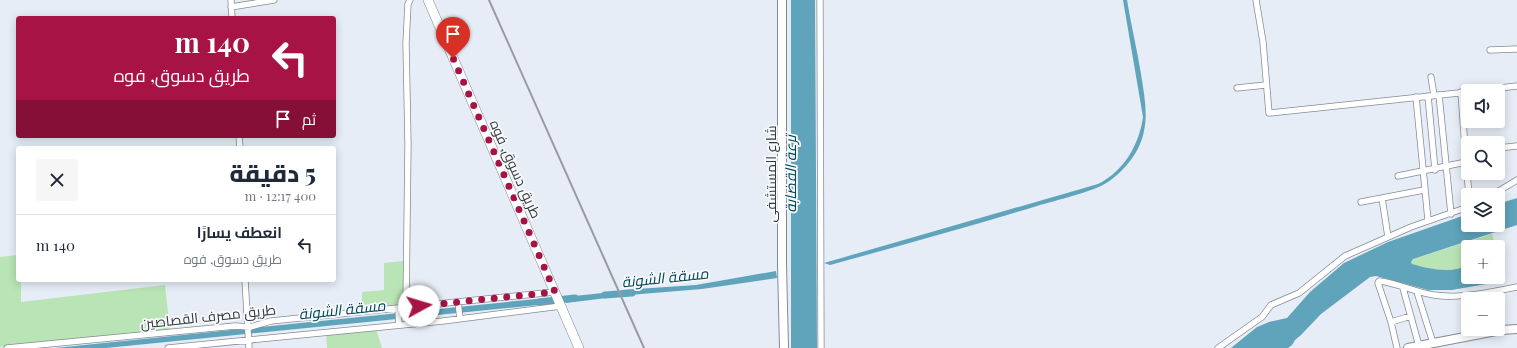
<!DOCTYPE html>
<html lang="ar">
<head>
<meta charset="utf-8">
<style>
	:root { --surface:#fff; --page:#f6f6f7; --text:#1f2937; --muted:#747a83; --line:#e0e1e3 }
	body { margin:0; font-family:"Playfair Display",Cairo,serif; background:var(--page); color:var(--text); direction:rtl; height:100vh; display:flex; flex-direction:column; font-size:15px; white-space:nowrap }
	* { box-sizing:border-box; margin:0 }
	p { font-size:13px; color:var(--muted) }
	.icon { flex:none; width:22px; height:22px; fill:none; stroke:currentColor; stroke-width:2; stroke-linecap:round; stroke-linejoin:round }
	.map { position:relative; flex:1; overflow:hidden; direction:ltr }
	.sheet { position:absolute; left:16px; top:146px; width:320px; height:136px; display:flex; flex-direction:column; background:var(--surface); border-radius:4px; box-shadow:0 2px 10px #0003; direction:rtl }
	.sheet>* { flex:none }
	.guide { position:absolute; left:16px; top:16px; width:320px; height:122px; border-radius:4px; box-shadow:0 2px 10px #0003; direction:rtl; background:#a81346; color:#fff; overflow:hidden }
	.controls { position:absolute; left:1461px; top:84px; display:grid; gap:8px }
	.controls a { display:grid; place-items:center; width:44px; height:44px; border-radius:4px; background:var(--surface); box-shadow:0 2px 10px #0003; font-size:20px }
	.pin { position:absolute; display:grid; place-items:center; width:34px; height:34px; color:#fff; margin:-41px -17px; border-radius:50% 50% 50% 0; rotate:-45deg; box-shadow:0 0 4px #0007 }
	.pin .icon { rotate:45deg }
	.me { position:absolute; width:44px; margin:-22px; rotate:84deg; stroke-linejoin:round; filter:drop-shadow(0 0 3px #0008) }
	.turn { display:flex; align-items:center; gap:14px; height:84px; padding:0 20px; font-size:18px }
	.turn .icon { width:52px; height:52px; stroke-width:2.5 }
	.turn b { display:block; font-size:28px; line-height:34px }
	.then { display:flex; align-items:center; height:38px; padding:0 20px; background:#0003; gap:8px; font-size:15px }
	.round { display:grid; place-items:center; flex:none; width:42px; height:42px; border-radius:4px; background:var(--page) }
	.overview { display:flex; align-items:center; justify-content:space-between; height:68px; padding:0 20px }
	h1 { font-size:24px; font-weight:800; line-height:30px }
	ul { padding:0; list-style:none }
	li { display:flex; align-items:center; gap:12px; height:60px; padding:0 20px; border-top:1px solid var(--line) }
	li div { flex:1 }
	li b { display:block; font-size:15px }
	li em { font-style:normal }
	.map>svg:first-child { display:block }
	.green { fill:#b9e4b5 }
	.water { fill:#5fa4bb }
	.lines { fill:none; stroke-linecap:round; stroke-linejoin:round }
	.canal { stroke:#5fa4bb; stroke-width:7 }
	.street-casing { stroke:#858b94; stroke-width:7 }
	.secondary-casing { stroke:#858b94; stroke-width:10 }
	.primary-casing { stroke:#858b94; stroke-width:10 }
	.street { stroke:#fff; stroke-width:5.5 }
	.secondary { stroke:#fff; stroke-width:8 }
	.primary { stroke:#fff; stroke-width:9 }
	.rail { stroke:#979ba2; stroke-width:2 }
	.route { stroke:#a81346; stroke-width:7; stroke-dasharray:0 12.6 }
	.labels { text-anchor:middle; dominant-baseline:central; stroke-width:3.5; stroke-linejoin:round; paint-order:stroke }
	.street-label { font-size:14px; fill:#36383c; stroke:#f7fafd }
	.water-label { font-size:15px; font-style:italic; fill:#014353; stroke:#f7fafd }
</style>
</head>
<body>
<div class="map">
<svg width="1517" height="348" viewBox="0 0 1517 348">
	<rect width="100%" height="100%" fill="#e6edf6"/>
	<!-- green -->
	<path class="green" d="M1492 234 1495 244 1487 247H1468V265C1452 274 1429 269 1412 264L1411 262 1413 259Z
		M18 255V280H21V302L165 285 170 330 0 347V257Z
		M403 261V306L362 310V292L384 290V263Z
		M376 329 382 348H327L326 334Z"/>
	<!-- water -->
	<path class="water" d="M791 0H815L817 348H791Z
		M1123 0H1127C1131 25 1137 49 1141 74 1144 93 1148 113 1144 131 1140 152 1125 170 1108 182 1093 192 1056 200 1037 206 968 227 899 246 830 265L824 263 1098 184C1124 171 1139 145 1143 117Z
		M1517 198V225L1413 259 1411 262 1412 264C1429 269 1452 274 1468 265V277H1490L1492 283 1452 290H1428L1376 276 1370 277 1321 314 1301 335 1295 340 1292 345 1288 348H1231L1257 327 1269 322 1287 318 1310 292 1344 263 1388 242 1468 214V225H1498V204Z
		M776 271 777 278 702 289 629 295H624L622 290 696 285Z
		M612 292 615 297 566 303 565 297Z
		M546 298 548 304 106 348H55Z"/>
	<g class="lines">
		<!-- canal -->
		<path class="canal" d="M605 295 632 293
			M539 302 575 298"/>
		<!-- street casing -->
		<g class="street-casing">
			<path id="street" d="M231 0 232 18
				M820 0 821 348
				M1256 0 1263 42 1269 113 1468 92
				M231 7 274 0
				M1490 50 1517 49
				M1431 77 1434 95
				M1237 88 1266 85
				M1473 91 1517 86
				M1439 95 1451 214
				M1428 96 1435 170
				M1416 97 1428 220
				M239 136 240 148
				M1498 148 1517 146
				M1466 162 1469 195
				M1398 176 1466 162 1461 92
				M1492 195 1517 180
				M1382 198 1388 237
				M1361 202 1424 190
				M245 280 249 348
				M1403 288 1419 346
				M1417 292 1433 343
				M458 302 460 319
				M406 308 408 144 406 43 408 4 410 0
				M398 309 399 325
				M1391 322 1411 316
				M7 348 235 326 250 327 271 321 555 292
				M168 348 443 321 561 306
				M1218 348 1262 317 1271 305 1299 293 1345 256 1411 227 1468 207
				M1397 348 1391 322 1378 283 1379 281C1397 283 1415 292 1434 295 1458 299 1493 292 1517 287"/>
		</g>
		<!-- secondary casing -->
		<g class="secondary-casing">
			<path id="secondary" d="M782 0V265L784 348
				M1408 348 1501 330 1517 329"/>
		</g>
		<!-- primary casing -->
		<g class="primary-casing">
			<path id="primary" d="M428 0 579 348"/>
		</g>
		<!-- street -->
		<use href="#street" class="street"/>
		<!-- secondary -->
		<use href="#secondary" class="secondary"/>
		<!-- primary -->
		<use href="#primary" class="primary"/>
		<!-- rail -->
		<path class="rail" d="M489 0 644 348"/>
	</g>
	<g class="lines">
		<!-- route -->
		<path class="route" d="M419 306 555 292 453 58"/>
	</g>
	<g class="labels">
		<!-- street labels -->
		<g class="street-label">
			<text transform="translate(516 169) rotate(66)">طريق دسوق, فوه</text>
			<text transform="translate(770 174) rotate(-90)">شارع المستشفى</text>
			<text transform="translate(208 316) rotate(-6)">طريق مصرف القصاصين</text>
		</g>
		<!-- water labels -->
		<g class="water-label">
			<text transform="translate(790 174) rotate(-90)">ترعة القضابة</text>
			<text transform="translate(665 277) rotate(-6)">مسقة الشونة</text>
			<text transform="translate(342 309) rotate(-6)">مسقة الشونة</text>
		</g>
	</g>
</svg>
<div class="controls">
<a><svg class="icon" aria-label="sound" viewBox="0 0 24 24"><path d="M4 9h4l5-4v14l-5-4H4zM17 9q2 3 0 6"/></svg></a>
<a><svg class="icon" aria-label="search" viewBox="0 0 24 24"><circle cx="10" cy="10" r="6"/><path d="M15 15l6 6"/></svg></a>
<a><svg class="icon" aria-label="layers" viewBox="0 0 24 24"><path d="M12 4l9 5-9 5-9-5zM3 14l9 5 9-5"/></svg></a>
<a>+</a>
<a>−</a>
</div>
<div class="pin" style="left:453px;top:58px;background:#d93025"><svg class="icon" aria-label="arrive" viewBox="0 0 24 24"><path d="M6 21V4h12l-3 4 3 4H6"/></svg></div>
<svg class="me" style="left:419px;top:306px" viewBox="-20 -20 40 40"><circle r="19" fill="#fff"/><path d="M0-13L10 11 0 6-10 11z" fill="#a81346"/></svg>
<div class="guide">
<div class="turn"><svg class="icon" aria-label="left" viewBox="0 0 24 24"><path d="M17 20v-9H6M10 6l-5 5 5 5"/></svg><div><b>140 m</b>طريق دسوق, فوه</div></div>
<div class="then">ثم<svg class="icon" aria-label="arrive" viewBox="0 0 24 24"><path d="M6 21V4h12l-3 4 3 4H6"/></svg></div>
</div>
<section class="sheet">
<div class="overview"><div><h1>5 دقيقة</h1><p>400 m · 12:17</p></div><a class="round"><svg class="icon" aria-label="close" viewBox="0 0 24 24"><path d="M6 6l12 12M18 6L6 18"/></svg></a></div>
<ul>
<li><svg class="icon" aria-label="left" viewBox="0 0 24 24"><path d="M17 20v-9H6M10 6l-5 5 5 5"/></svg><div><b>انعطف يسارًا</b><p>طريق دسوق, فوه</p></div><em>140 m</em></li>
</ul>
</section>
</div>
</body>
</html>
